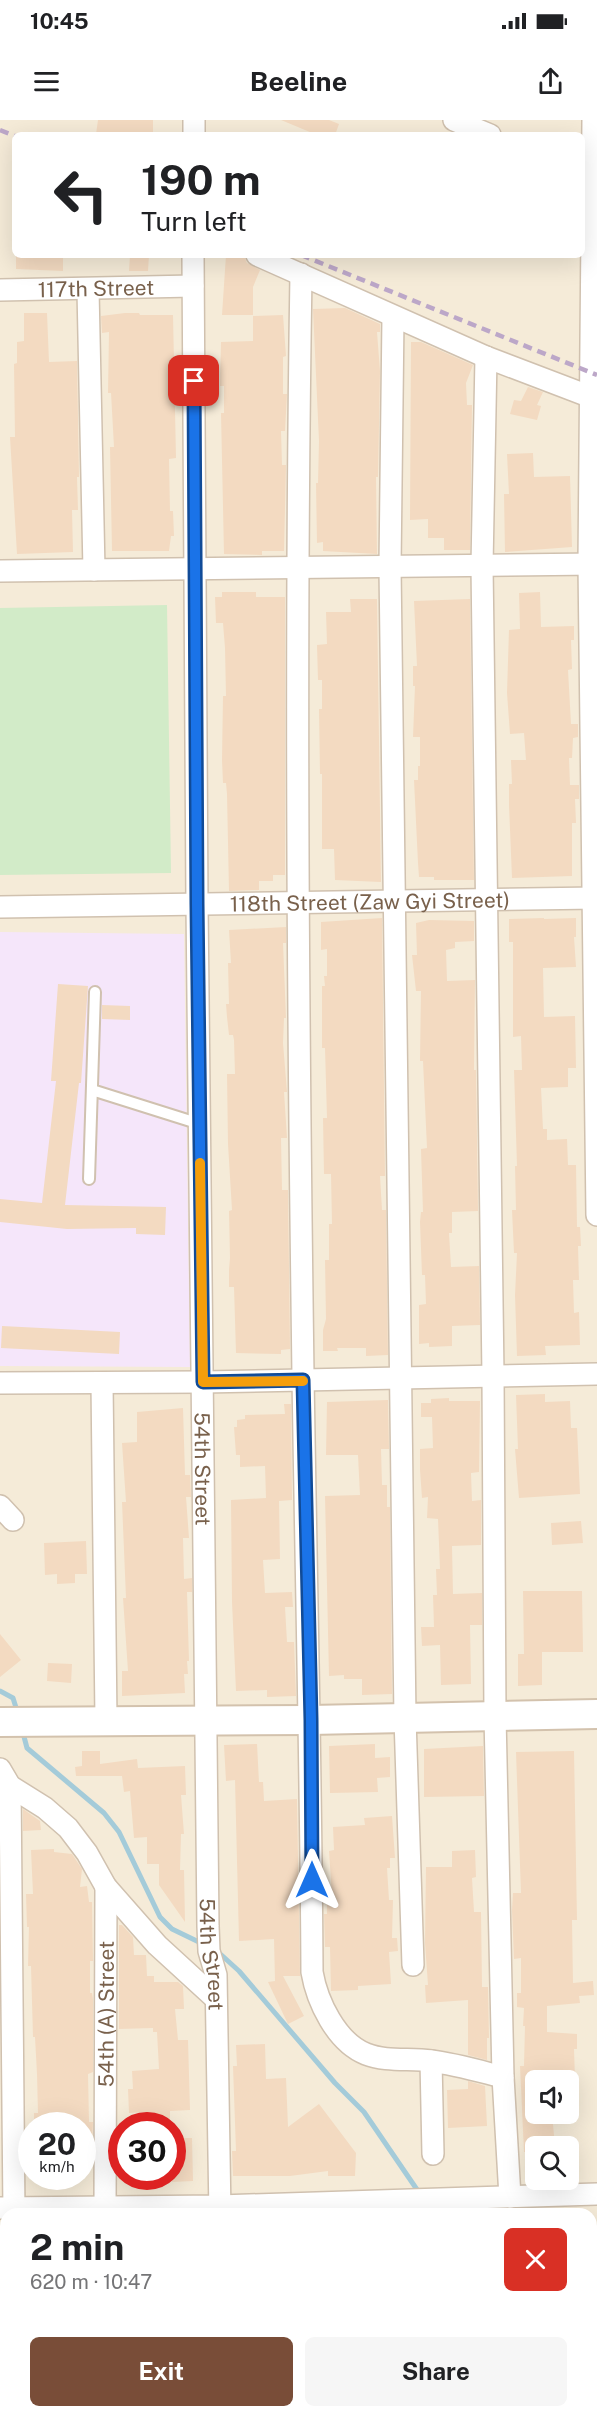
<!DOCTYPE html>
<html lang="en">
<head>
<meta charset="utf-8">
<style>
	:root { --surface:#fff; --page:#f6f6f6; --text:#202124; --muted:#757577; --accent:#794d38 }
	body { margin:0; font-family:"Public Sans",sans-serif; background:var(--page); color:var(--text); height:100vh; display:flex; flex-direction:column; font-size:22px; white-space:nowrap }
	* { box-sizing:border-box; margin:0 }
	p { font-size:20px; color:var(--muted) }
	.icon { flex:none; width:33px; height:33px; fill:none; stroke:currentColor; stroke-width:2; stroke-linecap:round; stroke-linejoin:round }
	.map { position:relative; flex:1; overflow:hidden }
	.panel { position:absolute; left:0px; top:2088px; width:597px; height:210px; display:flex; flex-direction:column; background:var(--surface); border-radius:18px 18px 0 0; box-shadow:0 6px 24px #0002 }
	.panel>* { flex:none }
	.hud { position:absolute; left:12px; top:12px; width:573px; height:126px; border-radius:9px; box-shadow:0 6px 24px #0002; background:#fff; color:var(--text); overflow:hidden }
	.fabs { position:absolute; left:525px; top:1950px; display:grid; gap:12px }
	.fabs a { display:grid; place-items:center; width:54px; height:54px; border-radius:9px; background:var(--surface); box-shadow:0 6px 24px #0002; font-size:30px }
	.speed { position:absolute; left:18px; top:1992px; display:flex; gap:12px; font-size:30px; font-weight:700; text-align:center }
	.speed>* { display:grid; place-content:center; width:78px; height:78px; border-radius:50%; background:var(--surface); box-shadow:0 6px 24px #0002; line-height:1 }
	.speed small { font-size:15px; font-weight:400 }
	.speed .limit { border:9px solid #d22; background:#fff; color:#111 }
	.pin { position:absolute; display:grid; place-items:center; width:51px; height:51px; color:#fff; margin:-26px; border-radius:12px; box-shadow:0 3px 9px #0006 }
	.me { position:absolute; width:66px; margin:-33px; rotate:0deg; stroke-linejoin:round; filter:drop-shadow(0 0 4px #0008) }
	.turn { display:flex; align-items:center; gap:21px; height:126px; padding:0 30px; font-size:27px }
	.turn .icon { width:78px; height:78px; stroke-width:2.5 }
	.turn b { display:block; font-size:42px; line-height:51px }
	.round { display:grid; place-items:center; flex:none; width:63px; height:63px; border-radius:9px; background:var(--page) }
	.overview { display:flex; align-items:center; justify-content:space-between; height:102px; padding:0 30px }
	h1 { font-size:36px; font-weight:700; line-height:45px }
	.button { display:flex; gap:12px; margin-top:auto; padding:12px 30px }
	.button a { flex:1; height:69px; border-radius:9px; background:var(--accent); color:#fff; font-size:24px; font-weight:700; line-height:69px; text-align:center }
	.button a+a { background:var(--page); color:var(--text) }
	.status { display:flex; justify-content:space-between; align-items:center; height:42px; padding:0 30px; background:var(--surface); direction:ltr }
	.status svg { height:16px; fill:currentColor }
	header { display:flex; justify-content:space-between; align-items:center; height:78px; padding:0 30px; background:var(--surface); font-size:27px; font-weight:700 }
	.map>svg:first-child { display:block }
	.residential { fill:#f5ebd8; fill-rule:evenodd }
	.education { fill:#f5e6fa }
	.green { fill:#d2ebc8 }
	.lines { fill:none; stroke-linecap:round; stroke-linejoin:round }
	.stream { stroke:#a4cbd9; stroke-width:5 }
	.building { fill:#f3dac1 }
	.service-casing { stroke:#d0c1af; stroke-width:14 }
	.minor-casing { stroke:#d0c1af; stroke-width:24 }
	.secondary-casing { stroke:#d3c2ad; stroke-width:32 }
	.service { stroke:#fff; stroke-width:10 }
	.minor { stroke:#fff; stroke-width:21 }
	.secondary { stroke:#fff; stroke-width:28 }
	.rail { stroke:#bca7c8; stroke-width:4.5; stroke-dasharray:9 6; stroke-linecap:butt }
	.route-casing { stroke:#114b97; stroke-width:15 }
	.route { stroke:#1a73e8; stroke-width:10 }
	.slow { stroke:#f59e0b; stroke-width:10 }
	.labels { text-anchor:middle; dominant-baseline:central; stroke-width:5; stroke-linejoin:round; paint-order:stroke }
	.street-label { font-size:21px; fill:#79614c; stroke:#fffbf1 }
</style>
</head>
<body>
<div class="status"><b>10:45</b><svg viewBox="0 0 49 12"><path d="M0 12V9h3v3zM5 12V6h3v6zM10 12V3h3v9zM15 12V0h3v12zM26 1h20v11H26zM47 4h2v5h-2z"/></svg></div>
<header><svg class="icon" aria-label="menu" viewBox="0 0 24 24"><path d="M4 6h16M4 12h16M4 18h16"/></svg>Beeline<svg class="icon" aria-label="share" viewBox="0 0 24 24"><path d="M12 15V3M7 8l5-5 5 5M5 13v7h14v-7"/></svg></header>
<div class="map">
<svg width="597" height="2298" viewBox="0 0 597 2298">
	<rect width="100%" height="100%" fill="#fdf8ea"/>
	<!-- residential -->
	<path class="residential" d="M0 0H597V2298H0ZM15 15H582V135H15ZM536 1960H568V1994H536ZM32 2006H82V2056H32ZM122 2006H172V2056H122ZM536 2026H568V2060H536ZM6 2094H591V2292H6Z"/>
	<!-- education -->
	<path class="education" d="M0 812 184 814 190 1247 0 1246Z"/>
	<!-- green -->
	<path class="green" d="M167 485 171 753 0 755V488Z"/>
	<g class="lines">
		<!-- stream -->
		<path class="stream" d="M0 1571 13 1578 18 1594
			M22 1609 27 1628 104 1693 119 1712 160 1797 172 1809 203 1824
			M217 1831 239 1851 335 1963 364 1992 420 2074
			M591 2214 597 2216"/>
	</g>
	<!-- building -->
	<path class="building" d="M98 0H153V15L96 14Z
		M281 0H329L339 4 335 15H317Z
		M16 135H63V151L16 149Z
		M130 135H149L148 151H129Z
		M226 135 244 136 247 143 260 150 253 167V195H222Z
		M345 188 380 204V212H377L380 251 378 357H376L377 434 323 431V422L317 423 316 363H318L319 321 313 189Z
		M24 193H47L49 242 77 241 79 357H77L78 390H72L73 432 17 434 10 317H15L14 244 17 243V222L24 221Z
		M125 193H139L140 195H173L176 338 169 339 170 391H173L174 416H171L169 431H112L110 327H114L111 273H108L109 212 102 213 101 196Z
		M283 195 286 236 283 237V274H287L285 311H281L282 345H286L284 431H262V435L224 434 221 293H224V266H220L221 222 253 221V196Z
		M411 222H421L473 245 466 263 467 285H472L470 430H444V418H428V399L410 400Z
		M528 267 543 272 537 285 541 286 537 300 510 294 514 280 521 281Z
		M533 333 534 357 570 356 572 427 505 432 504 374H509L507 334Z
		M222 472H256V477H285V755H273V761H259V770L229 771 227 674 226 663H223L222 640 223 576H226L225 528 223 503H216L215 477H222Z
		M540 472 541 507 574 506V520H571L572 549 568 550 571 604H578V617L573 618 572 638H569L570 665H579V679H575L576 703H572V756L512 758 509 685V664H512L511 640H526L524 613 510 614 507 573 509 510 520 509 519 473Z
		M350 479H377L381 762 335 760 334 729H322V654H320L319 589H322V560H318L317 525 327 524 326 492H351Z
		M470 479 474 760H434V757H419L418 743 414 660H418V646H420V617H413L415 566H413V546H417L414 481Z
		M382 798 385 1056H380L382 1090H386L388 1235 366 1236V1228H337L338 1231H323V1210L326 1199 325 1140H329V1104H332L331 1054H324L323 998H327L325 928H322V866H325L324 856H327V829L321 830V802Z
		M544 798V799L576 798V817H574L576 847 543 848 544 897 575 896 576 948H568V967L541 968 543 1009H547V1020L567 1019 568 1045H576L577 1107H580L581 1126H578L579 1160H573L574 1193 579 1192 580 1225 545 1226 546 1235 517 1236 515 1175 517 1133H514L512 1090H516L515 1046H517L514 950H522L521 916 513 917V822H509V799Z
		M429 800 474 801V821L455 822V828L446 830 447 861 475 860 474 950H476L478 1091 452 1092V1113H449L451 1147 479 1146 480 1205 452 1206V1226L429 1227V1223L419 1224V1185L426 1184 425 1155H422L420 1102 421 1092H423L421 1029 427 1028 423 941H420L421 871H416L412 835H417L416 803Z
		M286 807V823H283L286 898H284L283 923 287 972H284L287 1018H281L282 1070H288L290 1229 281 1230V1234L236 1233 234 1167H229V1150L230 1138 229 1091 232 1090 228 1024 227 954H235L234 920 233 915H229L227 897 226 884H229L228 843H231L229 810Z
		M58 864 88 866 81 963H79L65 1085 166 1087 165 1115 136 1114V1108L67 1109 0 1102V1079L42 1083 56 961H51Z
		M102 885 130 886V900L102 899Z
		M2 1206 120 1212 119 1234 1 1228Z
		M545 1274V1282L570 1281 571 1308H577L580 1374 519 1378 515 1329H518L516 1275Z
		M449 1278V1281H480L479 1352 471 1353 472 1381 481 1380V1425L452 1426 453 1474 482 1473V1505H470L471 1564 441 1565 440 1525 422 1526 421 1507H434L433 1475H437L436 1449H440L438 1399 427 1398 428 1377 422 1378 420 1350V1329L433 1328 432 1297H421V1283H431V1279Z
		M388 1280 389 1329H381L382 1365H387V1387H390L392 1574 362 1575V1559H344V1555L329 1556 325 1376 360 1375 358 1335H326L327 1282Z
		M284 1284H291L292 1380 279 1381 280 1439 263 1440 265 1473 292 1472 293 1487H285L287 1522H294L296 1576 267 1577V1570L236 1571 232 1482 231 1380 266 1378 265 1346 240 1347V1335H236L234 1307H237V1300L245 1299V1295L285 1294Z
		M183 1288 185 1355H190L191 1377H186L189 1418H183L184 1459 192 1458V1472H187L189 1541H187L188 1554H184L185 1573 122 1576V1551H128L123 1478H126L122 1382H126L122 1323 137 1322V1292Z
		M581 1401 583 1423 552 1425 551 1403Z
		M86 1421 87 1454H75V1463L57 1464V1454L45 1455 44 1423Z
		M523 1471H582L583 1532H542V1565L518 1566V1534H524Z
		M0 1514 21 1540 0 1557Z
		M48 1543 72 1544 71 1563 47 1561Z
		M257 1624 259 1662H263L264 1681 297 1679 300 1856H283L304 1896 288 1904 268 1862 275 1861 274 1819 239 1821 235 1660 226 1661 224 1625Z
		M375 1624V1638L390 1637V1657L377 1658 378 1672 330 1673 329 1626Z
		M483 1626 484 1676 424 1677V1629Z
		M82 1631H100V1644L137 1639 138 1648 185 1646 186 1675H181L184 1714H181L180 1750H184L185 1802 159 1765V1744H147V1717L134 1718 130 1671 124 1672 122 1656H76L75 1647 82 1646Z
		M574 1631 577 1800H572L573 1863 593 1861 594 1875 579 1876 580 1883 547 1886V1912L577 1914V1929H574L575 1958H570L571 1960H536V1994H552L555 2026H537L536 2015V2032H524L520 1946H524L525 1906H523L524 1888 517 1887V1873H521V1838L514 1839 512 1790 513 1773H521L516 1632Z
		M23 1689 40 1701 41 1710 23 1711Z
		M392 1696 395 1738H390V1748H387L389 1780H393L392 1818H397L398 1831 389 1832 391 1864 358 1866V1870L331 1871 330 1827H325L324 1794H327V1775H332L329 1731 334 1730 333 1707 365 1705 364 1698Z
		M54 1729V1732L72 1734 82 1749 80 1767 87 1766 89 1782H92L93 1841H90V1873H92L93 1879V1952L88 1954 89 2002H93L92 2021H82V2006H34V1993H38L37 1954 35 1917H33L31 1846H28L29 1807H27L26 1774H33L31 1730Z
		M475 1730 476 1757 472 1758 474 1792H481L482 1867H488L489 1918H487V1940L468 1935V1880L426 1883 425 1865H428L425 1823 426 1747H452V1731Z
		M119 1805H122L133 1817 134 1835H146L147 1856H154V1862H178L183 1866 184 1889H175L178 1920H188L190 1990 170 1991V2006H145V1992L129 1993 128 1969H133L132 1951 159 1949 157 1912H153V1908L119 1909Z
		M265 1924 266 1959 286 1958 288 2007 319 1984 356 2033 355 2056H328V2051L290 2056H233L232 2031H236L233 1946H237L236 1925Z
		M468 1961 485 1966 487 2006 448 2008 447 1970 468 1969Z
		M172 2018H192L193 2061 172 2062Z"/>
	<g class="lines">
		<!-- service casing -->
		<g class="service-casing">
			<path id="service" d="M92 970 200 1004
				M89 1059 95 872"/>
		</g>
		<!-- minor casing -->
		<g class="minor-casing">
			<g id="minor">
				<path d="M194 0V15"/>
				<path d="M454 0 490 15"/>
				<path d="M593 0 589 444 597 1095"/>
				<path id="s1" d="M193 135 197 784 208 1806 209 1831 216 1855 220 2094"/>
				<path d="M257 135 486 237 591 277"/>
				<path d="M301 154C295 521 298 888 303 1255 306 1454 311 1653 312 1852 317 1881 336 1922 366 1934 386 1942 410 1938 431 1941 455 1944 479 1951 503 1957"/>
				<path id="s2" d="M0 170 193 166"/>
				<path d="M88 170 94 450"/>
				<path d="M393 197 390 447 405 1598 413 1845"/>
				<path d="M486 237 482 446 493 1256 495 1596 503 1957 510 2077"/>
				<path d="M0 451 597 444"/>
				<path id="s3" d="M0 787 597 778"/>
				<path d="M0 1263 203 1262 597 1254"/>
				<path d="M102 1263 106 1600"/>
				<path d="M0 1386 13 1400"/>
				<path d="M0 1649 10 1666 45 1688 68 1708 87 1733 106 1767 157 1825 216 1879"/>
				<path d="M10 1666 14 2094"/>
				<path d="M431 1941 433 2034"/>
				<path d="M0 2088 220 2086 597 2074"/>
				<path id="s4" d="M105 2094 106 1767"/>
				<path d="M15 2292V2298"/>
				<path d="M107 2292V2298"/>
				<path d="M223 2292V2298"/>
				<path d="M383 2292 385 2298"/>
			</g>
		</g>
		<!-- secondary casing -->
		<g class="secondary-casing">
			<path id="secondary" d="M0 1602 311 1600 597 1594"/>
		</g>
		<!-- service -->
		<use href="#service" class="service"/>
		<!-- minor -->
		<use href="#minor" class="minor"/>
		<!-- secondary -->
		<use href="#secondary" class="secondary"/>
		<!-- rail -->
		<path class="rail" d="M0 10 15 16
			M301 135 597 255"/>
	</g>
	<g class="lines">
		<!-- route casing -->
		<g class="route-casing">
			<path id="route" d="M194 261 197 784 203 1262 303 1260 311 1600 312 1760"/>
		</g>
		<!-- route -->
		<use href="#route" class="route"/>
		<!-- slow -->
		<path class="slow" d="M200 1043 203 1262 303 1261"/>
	</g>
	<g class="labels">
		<!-- street labels -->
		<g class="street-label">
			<text stroke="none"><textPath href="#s2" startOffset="96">117th Street</textPath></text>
			<text stroke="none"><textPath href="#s3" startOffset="370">118th Street (Zaw Gyi Street)</textPath></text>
			<text stroke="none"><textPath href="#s1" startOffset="1214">54th Street</textPath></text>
			<text stroke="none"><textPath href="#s1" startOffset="1700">54th Street</textPath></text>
			<text stroke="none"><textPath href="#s4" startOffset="200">54th (A) Street</textPath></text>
		</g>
	</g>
</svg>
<div class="fabs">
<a><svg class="icon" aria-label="sound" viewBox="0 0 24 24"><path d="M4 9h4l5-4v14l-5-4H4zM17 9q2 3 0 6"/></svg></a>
<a><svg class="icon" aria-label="search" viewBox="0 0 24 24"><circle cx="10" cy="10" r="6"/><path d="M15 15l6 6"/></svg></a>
</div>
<div class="speed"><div>20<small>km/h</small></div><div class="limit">30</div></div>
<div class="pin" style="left:194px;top:261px;background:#d93025"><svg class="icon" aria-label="arrive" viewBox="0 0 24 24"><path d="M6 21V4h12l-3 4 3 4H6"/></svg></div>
<svg class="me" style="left:312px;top:1760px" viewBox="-20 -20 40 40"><path d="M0-17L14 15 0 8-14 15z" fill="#1a73e8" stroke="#fff" stroke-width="4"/></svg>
<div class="hud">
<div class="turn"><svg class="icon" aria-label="left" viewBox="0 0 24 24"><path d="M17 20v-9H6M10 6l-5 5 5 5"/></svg><div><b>190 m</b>Turn left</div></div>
</div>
<section class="panel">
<div class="overview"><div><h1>2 min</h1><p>620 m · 10:47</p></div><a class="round" style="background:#d93025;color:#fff"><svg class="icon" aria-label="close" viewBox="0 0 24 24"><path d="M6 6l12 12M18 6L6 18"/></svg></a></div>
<div class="button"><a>Exit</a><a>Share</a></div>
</section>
</div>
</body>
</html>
